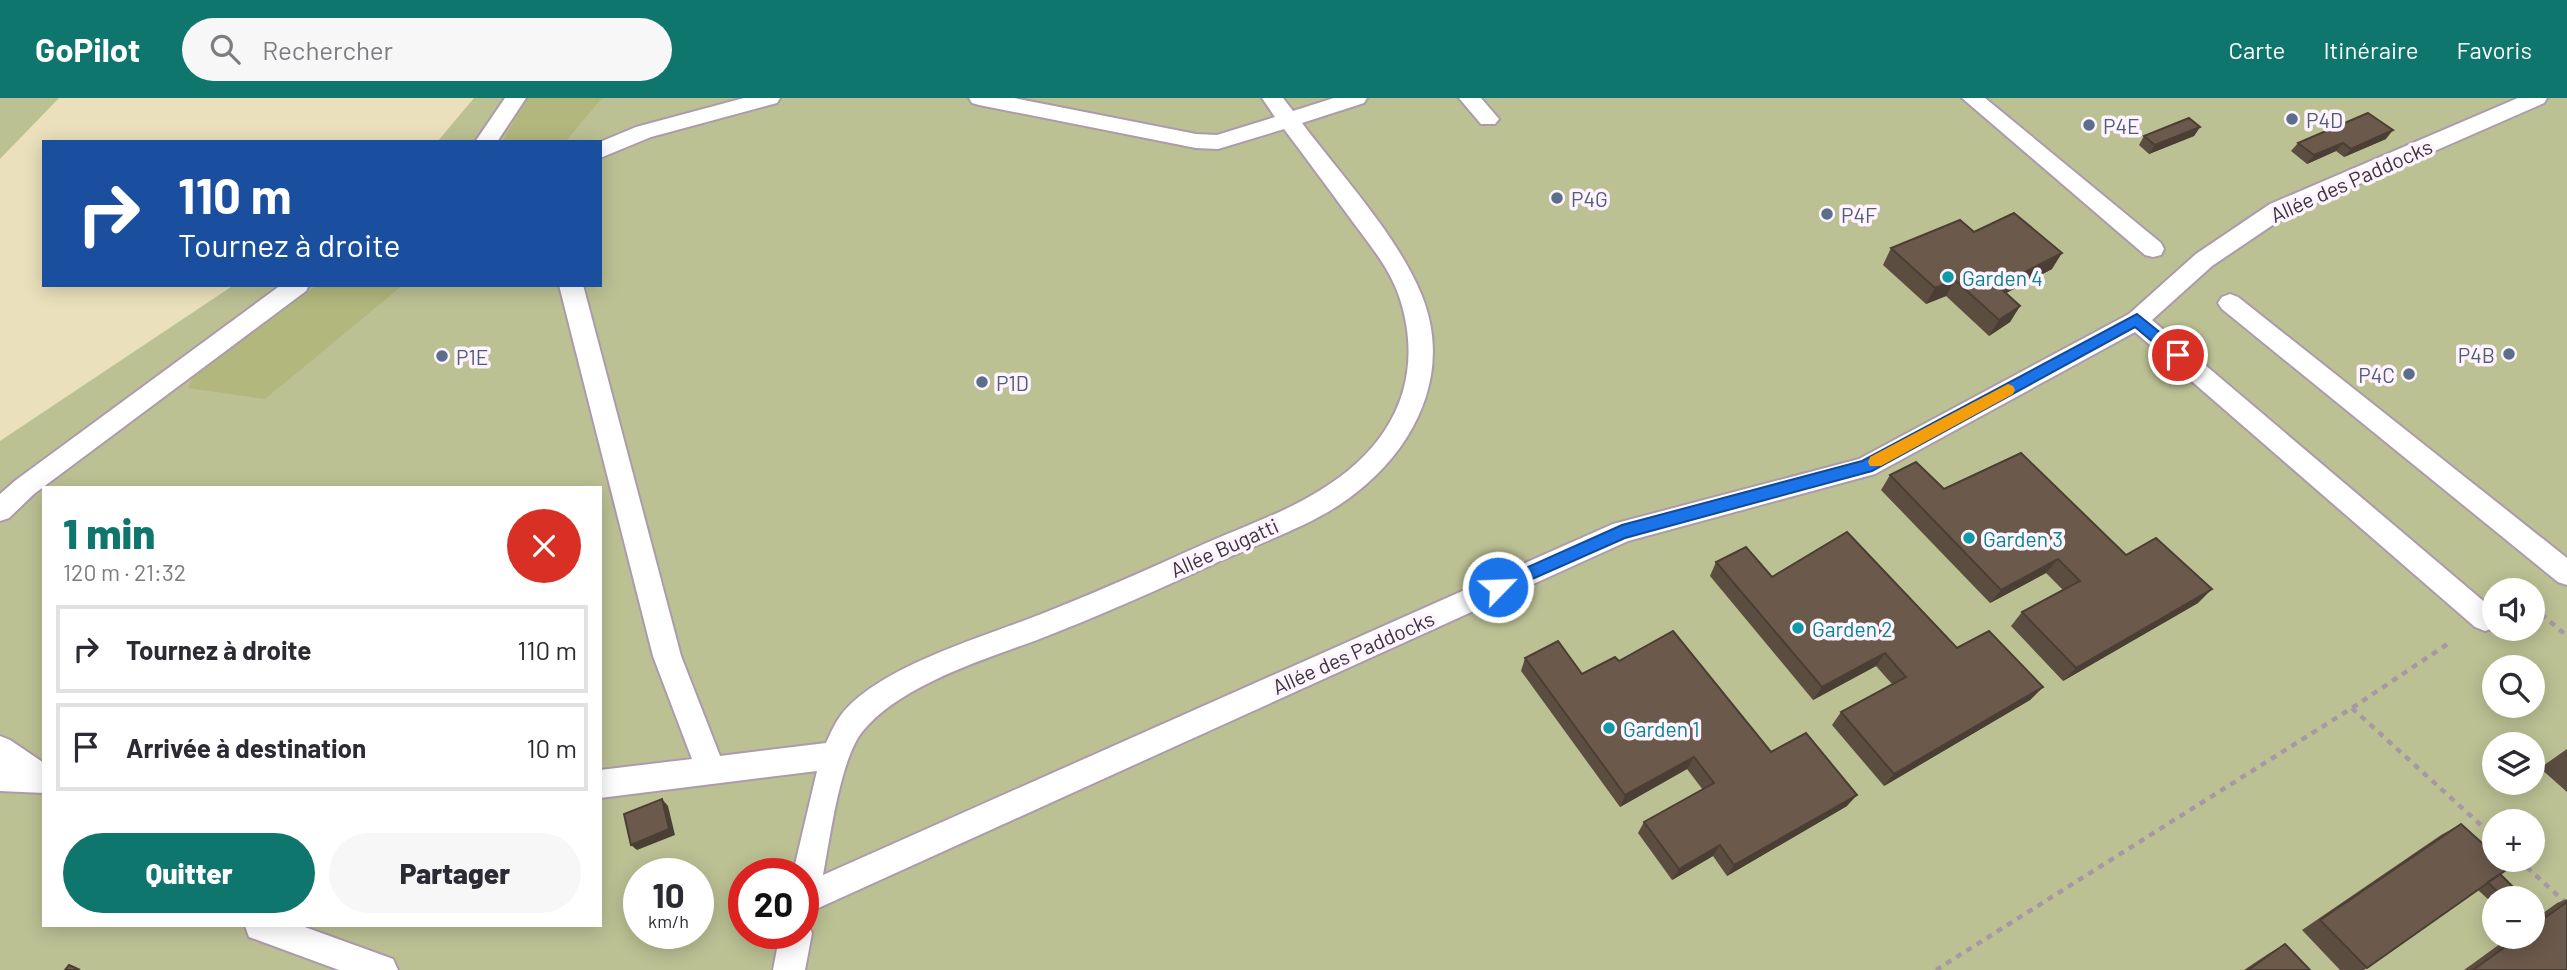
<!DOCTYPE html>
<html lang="fr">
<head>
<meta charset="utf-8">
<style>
	:root { --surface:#fff; --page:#f7f7f7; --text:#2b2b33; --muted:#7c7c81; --line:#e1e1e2; --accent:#0f766e }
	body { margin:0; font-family:Barlow,sans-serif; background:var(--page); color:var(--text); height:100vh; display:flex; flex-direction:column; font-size:26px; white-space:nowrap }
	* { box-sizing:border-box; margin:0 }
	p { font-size:23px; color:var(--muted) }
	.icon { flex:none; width:38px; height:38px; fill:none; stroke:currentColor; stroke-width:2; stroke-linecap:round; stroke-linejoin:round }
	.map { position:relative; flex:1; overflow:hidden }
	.details { position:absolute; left:42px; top:388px; width:560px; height:441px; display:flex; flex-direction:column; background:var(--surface); border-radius:0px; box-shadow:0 4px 18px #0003 }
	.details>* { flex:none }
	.top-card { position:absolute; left:42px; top:42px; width:560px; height:147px; border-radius:0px; box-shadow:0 4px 18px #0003; background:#1a4fa0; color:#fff; overflow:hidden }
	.controls { position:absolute; left:2482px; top:480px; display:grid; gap:14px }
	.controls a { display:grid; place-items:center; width:63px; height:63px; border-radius:50%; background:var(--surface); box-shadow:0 4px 18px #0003; font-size:35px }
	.speed { position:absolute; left:623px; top:760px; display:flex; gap:14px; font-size:35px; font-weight:700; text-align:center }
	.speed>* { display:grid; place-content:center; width:91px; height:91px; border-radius:50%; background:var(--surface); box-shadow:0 4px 18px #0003; line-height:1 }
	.speed small { font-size:18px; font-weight:400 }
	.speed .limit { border:10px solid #d22; background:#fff; color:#111 }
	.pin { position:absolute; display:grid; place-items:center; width:60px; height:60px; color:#fff; margin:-30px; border:4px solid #fff; border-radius:50%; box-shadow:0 2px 7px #0007 }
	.me { position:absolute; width:77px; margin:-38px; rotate:66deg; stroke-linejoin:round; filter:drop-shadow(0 0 5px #0008) }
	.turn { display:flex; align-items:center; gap:24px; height:147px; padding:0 21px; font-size:32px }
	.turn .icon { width:91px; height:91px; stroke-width:2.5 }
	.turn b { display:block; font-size:49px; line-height:60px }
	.round { display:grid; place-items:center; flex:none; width:74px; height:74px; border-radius:37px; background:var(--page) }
	.head { display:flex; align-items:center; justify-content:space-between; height:119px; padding:0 21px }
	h1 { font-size:42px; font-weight:800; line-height:52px; color:var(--accent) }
	.primary-button { display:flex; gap:14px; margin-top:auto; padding:14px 21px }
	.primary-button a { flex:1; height:80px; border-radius:42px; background:var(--accent); color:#fff; font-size:28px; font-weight:800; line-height:80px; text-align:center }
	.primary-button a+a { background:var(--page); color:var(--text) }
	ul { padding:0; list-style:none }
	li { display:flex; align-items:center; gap:21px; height:88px; margin:0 14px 10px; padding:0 7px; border:4px solid var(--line); border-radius:0px }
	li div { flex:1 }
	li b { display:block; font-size:26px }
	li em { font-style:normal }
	header { display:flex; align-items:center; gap:42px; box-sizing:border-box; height:98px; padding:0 35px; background:var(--accent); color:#fff }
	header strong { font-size:33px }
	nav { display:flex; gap:38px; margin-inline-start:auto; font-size:24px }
	.search { width:490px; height:63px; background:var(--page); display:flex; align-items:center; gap:18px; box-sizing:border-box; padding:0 24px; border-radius:38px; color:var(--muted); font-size:26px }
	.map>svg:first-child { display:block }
	.green { fill:#bcc194; fill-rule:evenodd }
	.forest { fill:#b1b77d }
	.sand { fill:#eae0bb }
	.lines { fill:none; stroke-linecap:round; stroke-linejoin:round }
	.service-casing { stroke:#ac9bab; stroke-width:4 }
	.path { stroke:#a698a5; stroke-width:4.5; stroke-dasharray:6 6; stroke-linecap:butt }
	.service { fill:#fff; fill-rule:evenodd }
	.wall { fill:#5c4d41 }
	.shaded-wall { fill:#4b3f35 }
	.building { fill:#6b5a4c; stroke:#4b3f35; stroke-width:2 }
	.route { fill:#1a73e8; stroke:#114b97; stroke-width:2 }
	.slow { fill:#f59e0b }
	.service-dot { fill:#5c6f8a; stroke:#fef3fe; stroke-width:2.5 }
	.culture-dot { fill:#0f9aa8; stroke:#fef3fe; stroke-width:2.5 }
	.labels { text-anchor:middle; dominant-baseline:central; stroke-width:7; stroke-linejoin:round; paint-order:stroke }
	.service-label { font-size:21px; fill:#4e5e75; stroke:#fef3fe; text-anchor:start }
	.street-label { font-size:21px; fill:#3b343a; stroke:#fef3fe }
	.culture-label { font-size:21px; fill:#0d838f; stroke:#fef3fe; text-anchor:start }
</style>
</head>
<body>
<header>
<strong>GoPilot</strong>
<div class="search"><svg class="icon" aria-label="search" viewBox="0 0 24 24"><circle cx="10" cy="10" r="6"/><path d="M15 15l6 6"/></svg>Rechercher</div>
<nav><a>Carte</a><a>Itinéraire</a><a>Favoris</a></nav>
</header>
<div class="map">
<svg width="2567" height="872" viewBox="0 0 2567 872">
	<rect width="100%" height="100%" fill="#f6e3f5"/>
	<!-- green -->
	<path class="green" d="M0 0H2567V872H0ZM44 44H600V187H44ZM44 390H600V828H44ZM2494 492H2532V530H2494ZM2494 569H2532V607H2494ZM2494 646H2532V684H2494ZM2494 723H2532V761H2494ZM639 775H698V835H639ZM744 775H803V835H744ZM2494 800H2532V838H2494Z"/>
	<!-- forest -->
	<path class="forest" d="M527 0H602L565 44H502Z
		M318 187H403L265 301 188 290 200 263Z"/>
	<!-- sand -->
	<path class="sand" d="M59 0H474L437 44H44V187H234L0 343V61Z"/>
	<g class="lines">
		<!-- service casing -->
		<g class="service-casing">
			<path id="service" d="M505 0H526L497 44H475Z
				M744 0H780L777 5 651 39 600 60V44L636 29Z
				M969 0H1014L1196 36 1217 37 1275 19 1262 0H1283L1293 13 1334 0H1367L1364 5 1302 25C1341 77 1398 138 1422 198 1455 281 1409 361 1339 407 1308 428 1256 447 1220 463 1160 491 1099 518 1037 542 982 562 899 588 862 634 840 662 830 740 823 777L1613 426 1859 361 2129 216 2196 156 2270 106 2518 0H2547L2544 5 2286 118 2212 168 2152 222 2494 512V530L2485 533 2475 529 2135 234 1875 376 1628 443 803 817V775H793L817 673 600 700V672L692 661 653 558 559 187H583L681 558 720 658 826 645C830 636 835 625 841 617 876 572 970 543 1023 523 1084 500 1144 473 1204 446 1242 429 1284 415 1319 393 1391 350 1426 283 1400 201 1390 170 1369 146 1350 120 1328 90 1306 60 1284 31L1218 51 1196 50 979 7 972 5Z
				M1459 0H1481L1499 21 1495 26H1481Z
				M1962 0H1985L2161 145 2164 151 2161 157 2153 159 2145 157Z
				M281 187H309L306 193 34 396 9 420 0 423V396L16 382Z
				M2230 196 2238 199 2567 460V487L2558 484 2222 211 2218 205 2222 199Z
				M0 638 10 642 44 665V695L0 693Z
				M803 823 807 824 812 835 805 872H773L780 835H803Z
				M245 828H302L393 861 398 872H339L249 839Z"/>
		</g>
		<!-- path -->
		<path class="path" d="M2532 508 2567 538
			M2352 610 2494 739
			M2518 761 2567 806
			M1936 872 2352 610 2452 543"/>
		<!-- service -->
		<use href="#service" class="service"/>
	</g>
	<!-- wall -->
	<path class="wall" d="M2200 29 2194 38 2149 56 2139 47 2144 38Z
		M2386 41 2344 59 2336 53 2307 66 2291 53 2298 45Z
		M1974 134 2052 171 2006 195 2020 208 2010 224 1989 238 1946 198 1926 206 1883 167 1891 150Z
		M1890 377 1944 391 2126 457 2198 505 2063 583 2011 528 2022 514 2063 492 2046 475 1990 505 1881 392Z
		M1716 464 1772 479 1957 550 2043 589 2030 602 1884 688 1832 627 1841 614 1892 586 1876 568 1813 602 1710 478Z
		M1525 560 1582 576 1619 563 1771 654 1847 708 1727 778 1713 758 1672 782 1638 735 1644 724 1703 692 1687 671 1620 709 1521 573Z
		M2567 651V694L2540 670Z
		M2461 726 2500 776 2501 798 2497 800H2494V801L2490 803 2478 792 2364 872H2340L2302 832 2441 737Z
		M2567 801V872H2464L2511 838H2532V823L2557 805Z
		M2285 846 2310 872H2244L2268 856Z"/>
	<!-- shaded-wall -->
	<path class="shaded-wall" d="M2200 29 2194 38 2149 56 2155 47Z
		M2393 32 2386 41 2344 59 2351 51Z
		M2343 45 2336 53 2307 66 2314 57Z
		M2062 155 2052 171 1989 204 1998 188Z
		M1955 182 1946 198 1926 206 1935 190Z
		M2020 208 2010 224 1989 238 1999 222Z
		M2058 461 2046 475 1990 505 2001 492Z
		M2212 491 2198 505 2063 583 2076 570Z
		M1885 555 1876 568 1813 602 1822 589Z
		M2043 589 2030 602 1884 688 1894 676Z
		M1694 659 1687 671 1620 709 1625 697Z
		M1857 697 1847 708 1727 778 1734 767Z
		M662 701 668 708 675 737 637 752 631 747Z
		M1720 747 1713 758 1672 782 1679 771Z"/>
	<!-- building -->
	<path class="building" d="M2368 15 2393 32 2351 51 2343 45 2314 57 2298 45Z
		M2189 20 2200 29 2155 47 2144 38Z
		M2014 115 2062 155 1998 188 2020 208 1999 222 1955 182 1935 190 1891 150 1960 122 1974 134Z
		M2021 355 2126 457 2156 440 2212 491 2076 570 2022 514 2080 483 2058 461 2001 492 1890 377 1916 364 1944 391Z
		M1847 434 1957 550 1989 533 2043 589 1894 676 1841 614 1906 579 1885 555 1822 589 1716 464 1746 449 1772 479Z
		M1673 533 1771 654 1806 635 1857 697 1734 767 1720 747 1679 771 1644 724 1714 685 1694 659 1625 697 1525 560 1558 543 1582 576 1615 559 1619 563Z
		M662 701 669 731 631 747 624 716Z
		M2461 726 2494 756V761H2499L2509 770 2367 870 2320 822Z
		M2500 776 2513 789 2501 798 2488 784Z
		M2567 804V872H2473L2520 838H2532V829Z
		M2285 846 2310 872H2248Z
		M69 867 80 872H65Z"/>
	<!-- route -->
	<path class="route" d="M2137 216 2183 253 2185 257 2183 261H2173L2135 229 1872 373 1625 440 1498 496 1492 494 1489 489 1492 485 1622 427 1862 363Z"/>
	<!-- slow -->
	<path class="slow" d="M2008 286 2013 288 2015 292 2013 296 1881 368H1870L1868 364 1870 359Z"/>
	<!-- markers -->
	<g class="service-dot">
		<circle cx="2292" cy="21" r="7"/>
		<circle cx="2089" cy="27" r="7"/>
		<circle cx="1557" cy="100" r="7"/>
		<circle cx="1827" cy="116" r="7"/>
		<circle cx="2509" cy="256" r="7"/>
		<circle cx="442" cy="258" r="7"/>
		<circle cx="2409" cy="276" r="7"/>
		<circle cx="982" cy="284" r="7"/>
	</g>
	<g class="culture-dot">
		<circle cx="1948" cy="179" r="7"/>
		<circle cx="1969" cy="440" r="7"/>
		<circle cx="1798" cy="530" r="7"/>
		<circle cx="1609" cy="630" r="7"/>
	</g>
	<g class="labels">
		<!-- service labels -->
		<g class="service-label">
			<text x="2306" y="21">P4D</text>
			<text x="2103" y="27">P4E</text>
			<text x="1571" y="100">P4G</text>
			<text x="1841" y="116">P4F</text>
			<text x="2495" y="256" text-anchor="end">P4B</text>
			<text x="456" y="258">P1E</text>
			<text x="2395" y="276" text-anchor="end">P4C</text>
			<text x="996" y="284">P1D</text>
		</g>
		<!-- street labels -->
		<g class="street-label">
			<text transform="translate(2351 82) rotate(-24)">Allée des Paddocks</text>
			<text transform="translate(1224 449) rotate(-24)">Allée Bugatti</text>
			<text transform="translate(1353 554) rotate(-24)">Allée des Paddocks</text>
		</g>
		<!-- culture labels -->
		<g class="culture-label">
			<text x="1962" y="179">Garden 4</text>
			<text x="1983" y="440">Garden 3</text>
			<text x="1812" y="530">Garden 2</text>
			<text x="1623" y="630">Garden 1</text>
		</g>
	</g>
</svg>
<div class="controls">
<a><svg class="icon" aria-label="sound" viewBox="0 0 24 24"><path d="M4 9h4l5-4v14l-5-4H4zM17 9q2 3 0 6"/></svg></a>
<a><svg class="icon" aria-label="search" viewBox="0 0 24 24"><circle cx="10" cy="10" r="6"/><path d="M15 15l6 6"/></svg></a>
<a><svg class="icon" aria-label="layers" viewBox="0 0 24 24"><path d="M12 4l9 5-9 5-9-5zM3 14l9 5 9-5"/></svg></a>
<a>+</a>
<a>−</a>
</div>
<div class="speed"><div>10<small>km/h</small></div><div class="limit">20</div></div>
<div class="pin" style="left:2178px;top:257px;background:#d93025"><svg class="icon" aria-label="arrive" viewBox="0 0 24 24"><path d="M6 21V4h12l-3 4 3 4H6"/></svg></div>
<svg class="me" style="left:1498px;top:489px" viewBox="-20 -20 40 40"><circle r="17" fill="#1a73e8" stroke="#fff" stroke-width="3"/><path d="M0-11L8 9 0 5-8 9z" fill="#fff"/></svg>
<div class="top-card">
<div class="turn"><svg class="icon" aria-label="right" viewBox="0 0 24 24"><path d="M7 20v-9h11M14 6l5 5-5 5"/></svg><div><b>110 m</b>Tournez à droite</div></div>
</div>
<section class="details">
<div class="head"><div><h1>1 min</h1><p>120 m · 21:32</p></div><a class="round" style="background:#d93025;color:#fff"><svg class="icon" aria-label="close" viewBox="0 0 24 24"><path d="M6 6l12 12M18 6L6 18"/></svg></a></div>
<ul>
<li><svg class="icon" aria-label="right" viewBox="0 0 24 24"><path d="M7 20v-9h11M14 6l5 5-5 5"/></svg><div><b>Tournez à droite</b></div><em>110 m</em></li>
<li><svg class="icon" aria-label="arrive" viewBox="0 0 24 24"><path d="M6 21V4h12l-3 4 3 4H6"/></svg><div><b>Arrivée à destination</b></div><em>10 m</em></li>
</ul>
<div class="primary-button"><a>Quitter</a><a>Partager</a></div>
</section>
</div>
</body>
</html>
